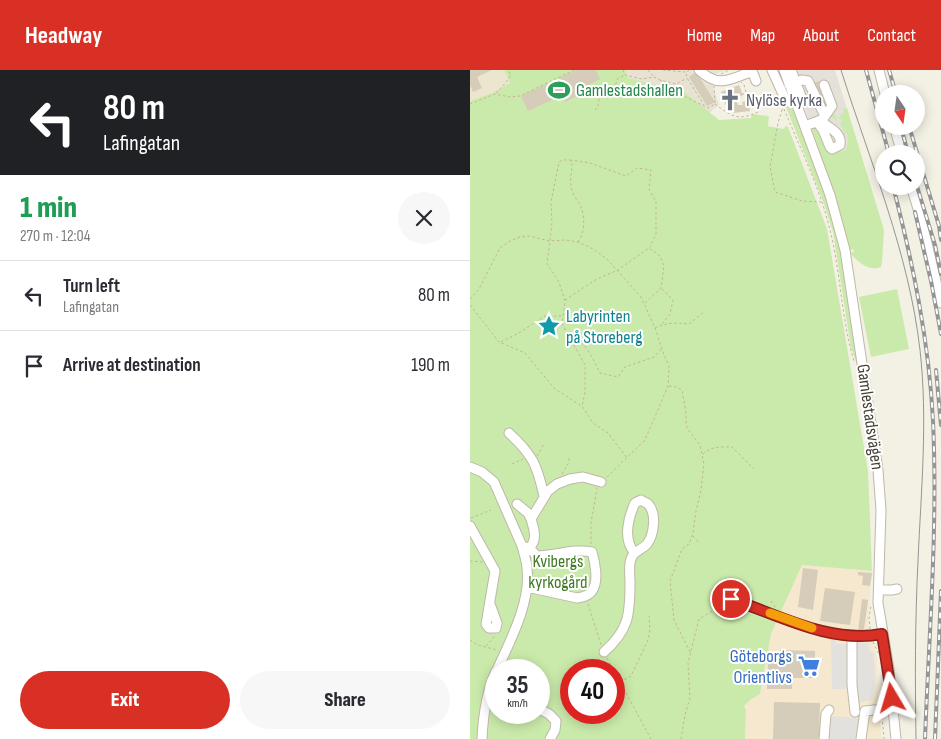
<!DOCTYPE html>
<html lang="en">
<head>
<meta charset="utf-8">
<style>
	:root { --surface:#fff; --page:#f7f7f7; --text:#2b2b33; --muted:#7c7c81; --line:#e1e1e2; --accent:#d93025 }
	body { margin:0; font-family:"Sofia Sans Condensed",sans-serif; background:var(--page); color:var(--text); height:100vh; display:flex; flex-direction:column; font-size:19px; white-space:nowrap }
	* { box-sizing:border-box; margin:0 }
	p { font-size:16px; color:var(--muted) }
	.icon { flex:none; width:28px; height:28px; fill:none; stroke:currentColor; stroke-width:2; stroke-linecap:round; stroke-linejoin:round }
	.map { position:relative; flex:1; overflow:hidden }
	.side { display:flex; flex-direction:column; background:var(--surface); width:470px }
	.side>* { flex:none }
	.hud { background:#202124; color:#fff; overflow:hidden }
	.needle { width:32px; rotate:167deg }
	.buttons { position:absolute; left:405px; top:15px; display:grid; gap:10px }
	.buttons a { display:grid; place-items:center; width:50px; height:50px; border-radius:50%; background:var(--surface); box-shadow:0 2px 12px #0003; font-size:25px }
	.speed { position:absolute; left:15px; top:589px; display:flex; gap:10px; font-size:25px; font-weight:700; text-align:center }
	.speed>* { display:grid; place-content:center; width:65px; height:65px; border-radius:50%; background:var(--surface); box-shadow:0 2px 12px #0003; line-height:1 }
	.speed small { font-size:12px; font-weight:400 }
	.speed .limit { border:8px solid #d22; background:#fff; color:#111 }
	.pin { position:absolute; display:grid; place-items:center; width:42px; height:42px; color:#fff; margin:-21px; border:2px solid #fff; border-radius:50%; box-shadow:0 1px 5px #0007 }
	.me { position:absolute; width:55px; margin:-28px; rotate:353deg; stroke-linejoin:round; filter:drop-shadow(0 0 4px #0008) }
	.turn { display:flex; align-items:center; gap:18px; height:105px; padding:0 20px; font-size:22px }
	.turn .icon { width:65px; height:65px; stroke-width:2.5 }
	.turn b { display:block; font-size:35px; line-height:42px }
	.round { display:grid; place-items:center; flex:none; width:52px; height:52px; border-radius:26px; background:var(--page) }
	.headline { display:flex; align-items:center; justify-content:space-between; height:85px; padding:0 20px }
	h1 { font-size:30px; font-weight:800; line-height:38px; color:#1e9e55 }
	.button { display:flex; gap:10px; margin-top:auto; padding:10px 20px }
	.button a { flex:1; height:58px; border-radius:30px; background:var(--accent); color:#fff; font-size:20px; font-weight:800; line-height:58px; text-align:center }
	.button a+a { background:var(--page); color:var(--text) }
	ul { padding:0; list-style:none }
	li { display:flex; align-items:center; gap:15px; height:70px; padding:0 20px; border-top:1px solid var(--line) }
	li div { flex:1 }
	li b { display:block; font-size:19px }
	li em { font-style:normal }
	header { display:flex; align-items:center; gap:30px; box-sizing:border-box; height:70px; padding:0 25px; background:var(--accent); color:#fff }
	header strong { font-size:24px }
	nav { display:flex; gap:28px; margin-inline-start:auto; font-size:18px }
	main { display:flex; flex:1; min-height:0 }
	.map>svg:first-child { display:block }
	.residential { fill:#e7e2d2 }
	.commercial { fill:#f6e8ce }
	.industrial { fill:#e5e1da }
	.education { fill:#ede6ce }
	.green { fill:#caeaab; fill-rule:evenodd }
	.parking { fill:#e3e1dd }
	.building { fill:#d5ccb9 }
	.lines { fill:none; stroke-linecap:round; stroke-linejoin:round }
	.minor-casing { stroke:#bfb8a7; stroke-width:11 }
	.path { stroke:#c1b597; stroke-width:1; stroke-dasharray:2.5 2.5; stroke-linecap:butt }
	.minor { stroke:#fff; stroke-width:9 }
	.tram { stroke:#959595; stroke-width:1 }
	.rail-casing { stroke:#959595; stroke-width:4 }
	.rail { stroke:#fff; stroke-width:2; stroke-dasharray:5.5; stroke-linecap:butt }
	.route-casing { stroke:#8d1f18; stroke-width:12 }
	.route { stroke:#d93025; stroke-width:9 }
	.slow { stroke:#f59e0b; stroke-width:9 }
	.labels { text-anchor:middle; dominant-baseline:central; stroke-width:4; stroke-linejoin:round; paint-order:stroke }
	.leisure-label { font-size:18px; fill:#27864d; stroke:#fff; text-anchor:start }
	.worship-label { font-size:18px; fill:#5b616d; stroke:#fff; text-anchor:start }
	.culture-label { font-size:18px; fill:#0d838f; stroke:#fff; text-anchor:start }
	.street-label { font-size:18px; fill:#464034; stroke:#fff }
	.park-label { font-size:18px; fill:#407a25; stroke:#fff }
	.shop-label { font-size:18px; fill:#366cbe; stroke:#fff; text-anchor:end }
</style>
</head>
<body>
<header>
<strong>Headway</strong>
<nav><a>Home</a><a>Map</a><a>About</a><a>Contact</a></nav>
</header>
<main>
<section class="side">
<div class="hud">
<div class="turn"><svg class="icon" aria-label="left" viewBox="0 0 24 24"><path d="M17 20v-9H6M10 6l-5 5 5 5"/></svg><div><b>80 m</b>Lafingatan</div></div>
</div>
<div class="headline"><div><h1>1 min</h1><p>270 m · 12:04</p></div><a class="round"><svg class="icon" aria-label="close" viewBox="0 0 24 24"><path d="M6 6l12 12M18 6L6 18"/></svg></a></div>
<ul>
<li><svg class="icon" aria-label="left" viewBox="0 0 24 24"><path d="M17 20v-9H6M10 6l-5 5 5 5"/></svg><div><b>Turn left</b><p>Lafingatan</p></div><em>80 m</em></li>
<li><svg class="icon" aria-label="arrive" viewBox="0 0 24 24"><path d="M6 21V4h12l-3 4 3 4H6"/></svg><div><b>Arrive at destination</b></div><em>190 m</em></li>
</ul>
<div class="button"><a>Exit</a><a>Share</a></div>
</section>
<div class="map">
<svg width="471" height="669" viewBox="0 0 471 669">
	<rect width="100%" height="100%" fill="#f3f0e4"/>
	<!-- residential -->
	<path class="residential" d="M155 0H257L245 4 243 17 249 35 239 43 213 21 158 8Z"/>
	<!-- commercial -->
	<path class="commercial" d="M332 495 402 501 398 548 399 562 407 587 408 633 412 669H275L276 640 274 636 280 630 290 624 301 564Z"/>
	<!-- industrial -->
	<path class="industrial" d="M323 0H365L389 79 353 90 334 36 336 29Z"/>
	<!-- education -->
	<path class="education" d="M0 0H34L40 13 22 23 0 31Z"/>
	<!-- green -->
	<path class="green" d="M34 0H155L158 8 213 21 249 50 281 48 282 44 299 46 298 56 313 59 316 56 318 57 357 159 398 401 402 501 332 495 301 564 290 624 280 630 274 636 276 640 275 669H0V31L22 23 40 13ZM26 600H69V642H26ZM101 600H144V642H101Z
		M316 37 323 40 362 142 372 182 389 294 388 297 381 278 363 162 353 131Z
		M377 38 414 160 412 192 411 197C399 202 388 192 380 183L384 182 383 179 380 181 369 140 342 59 346 56 351 59 361 84 376 80 378 72 377 63 375 64 370 53 372 50 368 48 366 50 358 45 365 44 366 48 370 47 371 44 374 43 373 39Z
		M427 219 439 279 401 287 389 227Z"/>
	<!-- parking -->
	<path class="parking" d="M361 569H366V574H380V619H362Z
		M385 572 398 573 400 582 404 583 405 617 402 630 388 633Z
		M359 646 391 648 388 669H357Z"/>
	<!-- building -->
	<path class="building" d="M0 0H22L7 7 12 18 3 22 0 15Z
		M106 0H126L130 9 112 18 114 22 95 32 92 27 85 30 84 29 58 41 51 26 85 10 89 17 92 16 89 8Z
		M226 2 245 32 237 36 219 7Z
		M349 11 360 37 355 39 344 13Z
		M269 15 273 25 265 28 268 35H273L272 32 278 31 280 41 263 43 260 34 256 36 251 22Z
		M333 498 348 500 343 540 328 537Z
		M388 502 402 503 400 516 392 515 393 506 388 505Z
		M355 518 385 522 380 555 350 551Z
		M392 529 398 530 394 559 388 561Z
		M310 580 345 581V608H322V619H297L298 592H310Z
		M304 632 350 633 349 669H303Z"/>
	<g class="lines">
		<!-- minor casing -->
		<g class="minor-casing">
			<path id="minor" d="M229 0C248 18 259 10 280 2L283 3 286 11
				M302 0 316 31 321 33 329 30 331 26 321 0
				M314 0 360 125 375 180 408 400 411 440 408 533 419 599 426 669
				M409 0 415 24
				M319 15 332 10 338 11 355 46 351 50 335 56
				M354 15 362 36 355 46
				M347 52 353 60 360 77 362 79 370 75C372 61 358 59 351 50
				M424 56 432 84
				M441 116 452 152 471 233
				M39 363C63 385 67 395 74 426
				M0 397 12 402 24 412 52 476
				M47 434 58 443 61 449
				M0 456 25 501 16 554 19 558H26L27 553 20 534
				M59 478C68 470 64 459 61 449L78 421 87 414 100 409 113 407 131 412
				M409 520H422L427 519
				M261 529C309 545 360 574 412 564
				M382 567V615L385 642
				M134 582C159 560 160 544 160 513 160 507 159 499 160 493 162 480 170 482 177 474 184 465 187 443 178 434 178 433 171 431 171 430L165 433C158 448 153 469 164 482
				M27 600C40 571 61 532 57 499 57 492 54 484 52 476L59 478 67 486C85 486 104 478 122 482 125 492 129 512 122 521 119 526 112 527 107 528L57 517
				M69 639 79 644 86 651 85 660 80 669
				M12 669C13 646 16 623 26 601
				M354 669 356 644 359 640
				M391 669 395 641 424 638"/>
		</g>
		<!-- path -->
		<path class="path" d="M153 0 155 5 172 9 184 7 190 10 206 14 217 8
			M178 0 184 7
			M193 0 215 2
			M219 0 216 3 217 8 234 35
			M251 4 259 0
			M190 10 200 19 238 38 245 34 244 16
			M26 23C32 17 36 13 41 5L38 0
			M268 28 276 22 274 15 271 12
			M0 34 25 24 40 27 50 26 104 0
			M245 34C262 47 268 51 288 42L294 29 301 33 313 37 308 53 300 97 305 122 332 131 351 132
			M314 39C330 78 350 118 360 160 371 203 371 248 384 291
			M125 40 128 37 129 29C140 24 144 20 148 8L155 5
			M100 90 120 93 156 106 167 98 181 100 179 119 186 132V164L180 177
			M108 172C115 163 115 147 111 137 108 131 104 127 102 120 99 111 102 102 102 93L100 90H93L89 92 81 132 82 153 77 194 89 212 95 231 92 254 115 295V322L112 336 123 353 138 363 157 388
			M192 219 203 230 200 244 192 254
			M0 229 9 219 30 178 40 171 50 167 59 166 79 171 95 170 108 172 123 179 137 189 171 227 185 258 194 285 199 296 198 316 175 370 136 408
			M95 230 125 210 148 200 179 178 190 186 194 196 191 218 175 233
			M0 235 29 272 55 283 84 318 111 336
			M185 258C197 252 206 253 219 254L235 241
			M98 266C117 271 122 288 130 303L148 307 155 297 184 287 191 279
			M31 272 49 263 75 246H92
			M199 316 206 317 212 320 216 343V355L219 361 230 375 234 394 231 420 226 441 223 463 219 474 212 479 200 511 204 550 220 582
			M233 384C241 376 251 377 262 377L284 399
			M67 386 74 374
			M42 394 53 389
			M92 404 99 392V387
			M1 448 21 440
			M223 466 229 473
			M121 474V453L127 418
			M0 491 12 492
			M301 531 306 538
			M118 534 131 575
			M400 559 399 548 401 535
			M0 570 8 575 27 580
			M403 572 409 584
			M16 576 25 566
			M137 588 143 600
			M144 601 181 669
			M150 612 161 606 178 570 180 559 179 546
			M410 631 413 613
			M412 647 414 669
			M211 669 215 645 220 628 218 593 229 549 256 533"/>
		<!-- minor -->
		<use href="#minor" class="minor"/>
		<!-- tram -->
		<path class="tram" d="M371 0C400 92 439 183 450 280 458 350 451 421 448 491 445 551 445 610 446 669"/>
		<!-- rail casing -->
		<g class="rail-casing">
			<path id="rail" d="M396 0 419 84
				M419 0 426 24
				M431 56 438 84
				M439 56 469 156 471 170
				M446 113 465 175 471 204
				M423 116C443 194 459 271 463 351 468 457 459 563 455 669
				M445 142 461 211 471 264
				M466 300 471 355
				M465 669 471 521"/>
		</g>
		<!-- rail -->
		<use href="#rail" class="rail"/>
	</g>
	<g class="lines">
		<!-- route casing -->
		<g class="route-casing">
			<path id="route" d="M261 529C309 545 360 574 412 564L422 628"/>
		</g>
		<!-- route -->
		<use href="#route" class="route"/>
		<!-- slow -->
		<path class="slow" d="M300 543 342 558"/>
	</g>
	<!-- icons -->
	<defs>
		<g id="stadium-bare" transform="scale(1.725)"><path d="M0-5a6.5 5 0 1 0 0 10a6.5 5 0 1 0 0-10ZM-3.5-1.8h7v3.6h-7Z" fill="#2e9e5b" stroke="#fff" stroke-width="2.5" paint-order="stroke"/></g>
		<g id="church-bare" transform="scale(1.725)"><path d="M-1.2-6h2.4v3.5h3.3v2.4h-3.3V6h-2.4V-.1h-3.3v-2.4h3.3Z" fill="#6b7280" stroke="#fff" stroke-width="2.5" paint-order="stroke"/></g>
		<g id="sight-bare" transform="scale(1.725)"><path d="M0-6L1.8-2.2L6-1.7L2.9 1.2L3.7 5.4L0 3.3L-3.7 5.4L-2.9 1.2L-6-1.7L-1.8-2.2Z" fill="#0f9aa8" stroke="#fff" stroke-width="2.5" paint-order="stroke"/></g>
		<g id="supermarket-bare" transform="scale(1.725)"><path d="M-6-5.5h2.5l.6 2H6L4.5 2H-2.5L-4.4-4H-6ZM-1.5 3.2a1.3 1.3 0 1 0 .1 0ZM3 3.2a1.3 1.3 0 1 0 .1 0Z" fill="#3f7fe0" stroke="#fff" stroke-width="2.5" paint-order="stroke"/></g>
	</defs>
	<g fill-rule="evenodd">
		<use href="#stadium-bare" x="89" y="20"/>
		<use href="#church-bare" x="260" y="30"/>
		<use href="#sight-bare" x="79" y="256"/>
		<use href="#supermarket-bare" x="339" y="596"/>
	</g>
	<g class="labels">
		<!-- leisure labels -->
		<g class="leisure-label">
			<text x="106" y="20">Gamlestadshallen</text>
		</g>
		<!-- worship labels -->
		<g class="worship-label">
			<text x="276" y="30">Nylöse kyrka</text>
		</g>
		<!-- culture labels -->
		<g class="culture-label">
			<text x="96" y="246">Labyrinten<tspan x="96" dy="21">på Storeberg</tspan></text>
		</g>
		<!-- street labels -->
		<g class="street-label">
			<text transform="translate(400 347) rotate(82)">Gamlestadsvägen</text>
		</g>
		<!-- park labels -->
		<g class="park-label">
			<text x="88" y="491">Kvibergs<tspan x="88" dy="21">kyrkogård</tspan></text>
		</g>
		<!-- shop labels -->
		<g class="shop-label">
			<text x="322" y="586">Göteborgs<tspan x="322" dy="21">Orientlivs</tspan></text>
		</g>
	</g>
</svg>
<div class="buttons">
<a><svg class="needle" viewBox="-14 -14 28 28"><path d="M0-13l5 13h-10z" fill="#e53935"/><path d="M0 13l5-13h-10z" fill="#7c7c81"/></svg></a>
<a><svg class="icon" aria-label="search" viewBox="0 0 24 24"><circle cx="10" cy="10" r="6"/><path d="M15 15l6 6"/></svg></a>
</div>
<div class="speed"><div>35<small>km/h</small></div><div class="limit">40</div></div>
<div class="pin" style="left:261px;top:529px;background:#d93025"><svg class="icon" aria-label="arrive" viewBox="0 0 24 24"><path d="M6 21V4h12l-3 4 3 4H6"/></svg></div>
<svg class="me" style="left:422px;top:628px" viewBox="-20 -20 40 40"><path d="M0-17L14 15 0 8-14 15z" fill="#d93025" stroke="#fff" stroke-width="4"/></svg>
</div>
</main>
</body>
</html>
